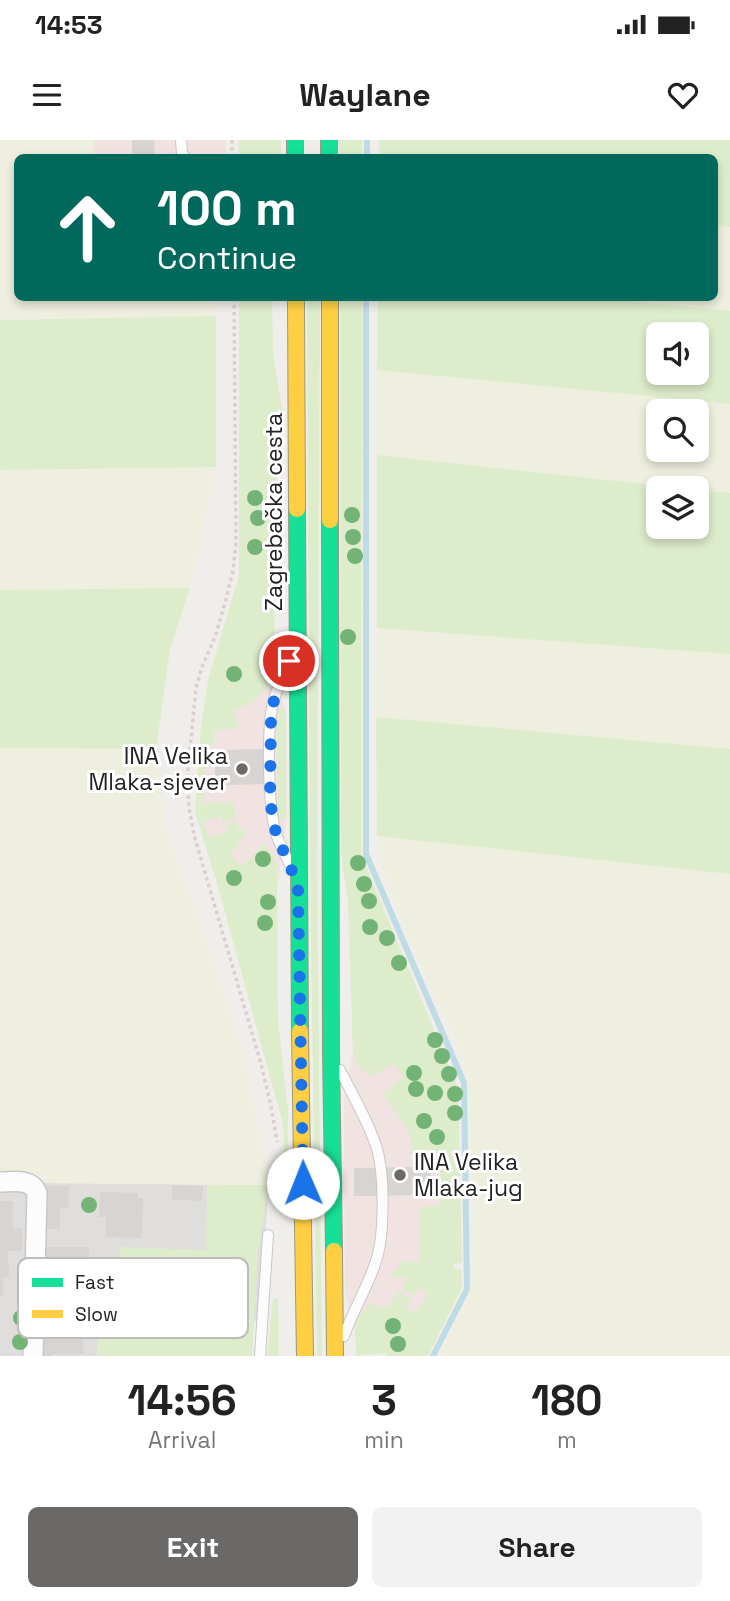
<!DOCTYPE html>
<html lang="en">
<head>
<meta charset="utf-8">
<style>
	:root { --surface:#fff; --page:#f2f2f2; --text:#222; --muted:#767676; --accent:#6a6968 }
	body { margin:0; font-family:"Space Grotesk",sans-serif; background:var(--page); color:var(--text); height:100vh; display:flex; flex-direction:column; font-size:26px; white-space:nowrap }
	* { box-sizing:border-box; margin:0 }
	p { font-size:23px; color:var(--muted) }
	.icon { flex:none; width:38px; height:38px; fill:none; stroke:currentColor; stroke-width:2; stroke-linecap:round; stroke-linejoin:round }
	.map { position:relative; height:1216px; overflow:hidden }
	.details { display:flex; flex-direction:column; background:var(--surface); flex:1 }
	.details>* { flex:none }
	.guide { position:absolute; left:14px; top:14px; width:704px; height:147px; border-radius:10px; box-shadow:0 4px 10px #0003; background:#00695c; color:#fff; overflow:hidden }
	.buttons { position:absolute; left:646px; top:182px; display:grid; gap:14px }
	.buttons a { display:grid; place-items:center; width:63px; height:63px; border-radius:10px; background:var(--surface); box-shadow:0 4px 10px #0003; font-size:35px }
	.pin { position:absolute; display:grid; place-items:center; width:60px; height:60px; color:#fff; margin:-30px; border:4px solid #fff; border-radius:50%; box-shadow:0 2px 7px #0007 }
	.me { position:absolute; width:77px; margin:-38px; rotate:359deg; stroke-linejoin:round; filter:drop-shadow(0 0 5px #0008) }
	.turn { display:flex; align-items:center; gap:24px; height:147px; padding:0 28px; font-size:32px }
	.turn .icon { width:91px; height:91px; stroke-width:2.5 }
	.turn b { display:block; font-size:49px; line-height:60px }
	.eta { display:flex; justify-content:space-evenly; align-items:center; height:119px; text-align:center }
	.eta b { font-size:42px; font-weight:700; line-height:49px }
	.button { display:flex; gap:14px; margin-top:auto; padding:14px 28px }
	.button a { flex:1; height:80px; border-radius:10px; background:var(--accent); color:#fff; font-size:28px; font-weight:700; line-height:80px; text-align:center }
	.button a+a { background:var(--page); color:var(--text) }
	.status { display:flex; justify-content:space-between; align-items:center; height:49px; padding:0 35px; background:var(--surface); direction:ltr }
	.status svg { height:19px; fill:currentColor }
	header { display:flex; justify-content:space-between; align-items:center; height:91px; padding:0 28px; background:var(--surface); font-size:32px; font-weight:700 }
	.map>svg:first-child { display:block }
	.residential { fill:#dfdedc }
	.commercial { fill:#f1e3e1 }
	.farmland { fill:#efefdf; fill-rule:evenodd }
	.grass { fill:#ddeccb; fill-rule:evenodd }
	.lines { fill:none; stroke-linecap:round; stroke-linejoin:round }
	.stream { stroke:#bfdbe3; stroke-width:6 }
	.building { fill:#d7d4d2 }
	.lane-casing { stroke:#c9c8c7; stroke-width:12 }
	.street-casing { stroke:#c9c8c7; stroke-width:22 }
	.fast-casing { stroke:#999a82; stroke-width:18 }
	.slow-casing { stroke:#999a82; stroke-width:18 }
	.path { stroke:#dccecd; stroke-width:3.5; stroke-dasharray:3.5 3.5; stroke-linecap:butt }
	.lane { stroke:#fdfcfc; stroke-width:10 }
	.street { stroke:#fdfcfc; stroke-width:19 }
	.fast { stroke:#16e098; stroke-width:16 }
	.slow { stroke:#ffcf43; stroke-width:16 }
	.tree { fill:#73b476 }
	.route { stroke:#1a73e8; stroke-width:12; stroke-dasharray:0 21.6 }
	.poi-dot { fill:#6a6968; stroke:#fff; stroke-width:2.5 }
	.labels { text-anchor:middle; dominant-baseline:central; stroke-width:6; stroke-linejoin:round; paint-order:stroke }
	.street-label { font-size:23px; fill:#222; stroke:#fff }
	.poi-label { font-size:23px; fill:#222; stroke:#fff; text-anchor:end }
	.key { fill:#fff; stroke:#bdbdbd; stroke-width:2 }
	.key-label { font-size:19px; fill:#222 }
</style>
</head>
<body>
<div class="status"><b>14:53</b><svg viewBox="0 0 49 12"><path d="M0 12V9h3v3zM5 12V6h3v6zM10 12V3h3v9zM15 12V0h3v12zM26 1h20v11H26zM47 4h2v5h-2z"/></svg></div>
<header><svg class="icon" aria-label="menu" viewBox="0 0 24 24"><path d="M4 6h16M4 12h16M4 18h16"/></svg>Waylane<svg class="icon" aria-label="heart" viewBox="0 0 24 24"><path d="M12 20l-8-8c-3-5 5-10 8-4 3-6 11-1 8 4z"/></svg></header>
<div class="map">
<svg width="730" height="1216" viewBox="0 0 730 1216">
	<rect width="100%" height="100%" fill="#f0eeeb"/>
	<!-- residential -->
	<path class="residential" d="M45 1043 269 1045 259 1181 97 1175V1216H0V1045L18 1046Z"/>
	<!-- commercial -->
	<path class="commercial" d="M94 0H226V17H94Z
		M272 530 286 572 287 676 278 745 219 750 197 670 210 542Z
		M352 889 448 959 445 962 447 965 449 964 456 986 426 1199 356 1195 345 1151 344 957 353 912Z"/>
	<!-- farmland -->
	<path class="farmland" d="M0 0H94V17L18 18V158H217L216 176 0 180Z
		M714 85 730 87V171L602 158H714Z
		M377 230 730 264V353L697 350 696 348H682L377 315ZM658 271H696V310H658Z
		M216 327 190 448 0 450V331Z
		M377 488 730 514V609L376 577Z
		M0 608 156 609 165 688 214 823 244 917 269 1045 45 1043V1035L0 1033Z
		M377 696 730 734V1216H439L467 1162 474 1138V1048L468 937 458 903 427 839 399 773 383 728Z"/>
	<!-- grass -->
	<path class="grass" d="M238 0H281V17H239Z
		M339 0H362V17H339Z
		M379 0H730V87L714 85V18L379 17Z
		M239 158H272L273 214 283 274 274 370 275 530 272 542 248 567 245 564 238 570 236 568 234 570 236 572 234 578 237 580 236 589 214 590 215 605H209V615H205L204 663 234 662 235 679 223 683 221 676 203 682 209 698 226 693 225 686 236 682 240 688 237 690 238 692 242 689 247 694 236 704 237 706 230 714 242 726 264 704 275 718 277 725 278 881 288 971V1033H285L283 985 280 973 219 750 195 671 201 586 208 540 239 436Z
		M307 158H320L317 727 322 1216H317L310 727Z
		M340 158H362L361 714 458 948 462 1123 453 1124 454 1129H461L462 1148 428 1216H386V1213L356 1216 355 1188 358 1179 369 1164 387 1168 399 1151 411 1158 406 1167 415 1173 428 1154 419 1148 413 1155 402 1148 409 1138 391 1137 402 1122H420V1066H440V1020L414 1019 409 994 405 986 383 953 404 937 393 923 371 938 365 930 361 931 353 912 348 761 341 714Z
		M378 158H602L730 171V264L377 230ZM658 194H696V233H658Z
		M216 176V327L0 330V180Z
		M377 315 682 348H658V387H696L697 350 730 353V514L377 488Z
		M190 448 170 509 156 609 0 608V450Z
		M281 568 286 572 285 679 281 681 278 677 276 572Z
		M376 577 730 609V734L377 696Z
		M207 1045H269L258 1111 252 1216H97V1175L143 1176 145 1131 119 1130 120 1107 206 1110Z
		M278 1158 279 1216H267L273 1159Z"/>
	<g class="lines">
		<!-- stream -->
		<path class="stream" d="M367 18V0
			M366 158V714L464 943 467 1149 433 1216"/>
	</g>
	<!-- building -->
	<path class="building" d="M132 0H154L155 18H132Z
		M266 609 267 644 225 645V641H215V616H224V610Z
		M431 1027V1055L354 1056V1028Z
		M172 1045 203 1046 202 1061 172 1059Z
		M44 1046H69V1068H60V1089H44Z
		M100 1052 138 1053V1058H143L142 1098 106 1097V1077H99Z
		M0 1061H13V1088H22V1111H8L9 1137H3V1155H0Z
		M43 1107H89V1127H77V1119L55 1118V1127H43Z
		M42 1194H83V1214H53V1216H42Z"/>
	<g class="lines">
		<!-- lane casing -->
		<g class="lane-casing">
			<path id="lane" d="M181 0 182 14 186 18
				M288 524C283 536 278 547 274 559 266 586 268 666 276 693 279 704 285 713 289 723
				M340 930C352 954 366 977 375 1003 385 1029 385 1094 376 1121 368 1147 353 1170 344 1196
				M260 1216 268 1095"/>
		</g>
		<!-- street casing -->
		<g class="street-casing">
			<path id="street" d="M0 1042C14 1042 31 1038 37 1053L33 1216"/>
		</g>
		<!-- fast casing -->
		<g class="fast-casing">
			<path id="fast" d="M295 0V18
				M329 0V18
				M297 369 300 891
				M330 380 331 912 334 1111"/>
		</g>
		<!-- slow casing -->
		<g class="slow-casing">
			<path id="slow" d="M296 158 297 369
				M330 158V380
				M300 891 305 1216
				M334 1111 335 1216"/>
		</g>
		<!-- path -->
		<path class="path" d="M232 0V18
			M234 158 236 403 233 431 225 463 215 497 202 527 196 548 187 640 189 668 194 695 261 924 271 966 277 1002"/>
		<!-- lane -->
		<use href="#lane" class="lane"/>
		<!-- street -->
		<use href="#street" class="street"/>
		<!-- fast -->
		<use href="#fast" class="fast"/>
		<!-- slow -->
		<use href="#slow" class="slow"/>
	</g>
	<!-- trees -->
	<g class="tree">
		<circle cx="255" cy="358" r="8"/>
		<circle cx="352" cy="375" r="8"/>
		<circle cx="258" cy="378" r="8"/>
		<circle cx="353" cy="397" r="8"/>
		<circle cx="255" cy="407" r="8"/>
		<circle cx="355" cy="416" r="8"/>
		<circle cx="348" cy="497" r="8"/>
		<circle cx="234" cy="534" r="8"/>
		<circle cx="263" cy="719" r="8"/>
		<circle cx="358" cy="723" r="8"/>
		<circle cx="234" cy="738" r="8"/>
		<circle cx="364" cy="744" r="8"/>
		<circle cx="369" cy="761" r="8"/>
		<circle cx="268" cy="762" r="8"/>
		<circle cx="265" cy="783" r="8"/>
		<circle cx="370" cy="787" r="8"/>
		<circle cx="387" cy="798" r="8"/>
		<circle cx="399" cy="823" r="8"/>
		<circle cx="435" cy="900" r="8"/>
		<circle cx="442" cy="916" r="8"/>
		<circle cx="414" cy="933" r="8"/>
		<circle cx="449" cy="934" r="8"/>
		<circle cx="416" cy="949" r="8"/>
		<circle cx="435" cy="953" r="8"/>
		<circle cx="455" cy="954" r="8"/>
		<circle cx="455" cy="973" r="8"/>
		<circle cx="424" cy="981" r="8"/>
		<circle cx="437" cy="997" r="8"/>
		<circle cx="89" cy="1065" r="8"/>
		<circle cx="21" cy="1178" r="8"/>
		<circle cx="393" cy="1186" r="8"/>
		<circle cx="20" cy="1202" r="8"/>
		<circle cx="398" cy="1204" r="8"/>
	</g>
	<g class="lines">
		<!-- route -->
		<path class="route" d="M289 521 274 560 271 577 270 661 276 694 298 745 303 1043"/>
	</g>
	<!-- markers -->
	<g class="poi-dot">
		<circle cx="242" cy="629" r="7"/>
		<circle cx="400" cy="1035" r="7"/>
	</g>
	<g class="labels">
		<!-- street labels -->
		<g class="street-label">
			<text transform="translate(274 372) rotate(-90)">Zagrebačka cesta</text>
		</g>
		<!-- poi labels -->
		<g class="poi-label">
			<text x="228" y="616">INA Velika<tspan x="228" dy="26">Mlaka-sjever</tspan></text>
			<text x="414" y="1022" text-anchor="start">INA Velika<tspan x="414" dy="26">Mlaka-jug</tspan></text>
		</g>
	</g>
	<!-- legend -->
	<rect x="18" y="1118" width="230" height="80" rx="10" class="key"/>
	<rect x="32" y="1138" width="31" height="9" fill="#16e098"/>
	<rect x="32" y="1170" width="31" height="8" fill="#ffcf43"/>
	<g class="key-label">
		<text x="75" y="1149">Fast</text>
		<text x="75" y="1181">Slow</text>
	</g>
</svg>
<div class="buttons">
<a><svg class="icon" aria-label="sound" viewBox="0 0 24 24"><path d="M4 9h4l5-4v14l-5-4H4zM17 9q2 3 0 6"/></svg></a>
<a><svg class="icon" aria-label="search" viewBox="0 0 24 24"><circle cx="10" cy="10" r="6"/><path d="M15 15l6 6"/></svg></a>
<a><svg class="icon" aria-label="layers" viewBox="0 0 24 24"><path d="M12 4l9 5-9 5-9-5zM3 14l9 5 9-5"/></svg></a>
</div>
<div class="pin" style="left:289px;top:521px;background:#d93025"><svg class="icon" aria-label="arrive" viewBox="0 0 24 24"><path d="M6 21V4h12l-3 4 3 4H6"/></svg></div>
<svg class="me" style="left:303px;top:1043px" viewBox="-20 -20 40 40"><circle r="19" fill="#fff"/><path d="M0-13L10 11 0 6-10 11z" fill="#1a73e8"/></svg>
<div class="guide">
<div class="turn"><svg class="icon" aria-label="ahead" viewBox="0 0 24 24"><path d="M12 20V5M6 11l6-6 6 6"/></svg><div><b>100 m</b>Continue</div></div>
</div>
</div>
<section class="details">
<div class="eta">
<div><b>14:56</b><p>Arrival</p></div>
<div><b>3</b><p>min</p></div>
<div><b>180</b><p>m</p></div>
</div>
<div class="button"><a>Exit</a><a>Share</a></div>
</section>
</body>
</html>
